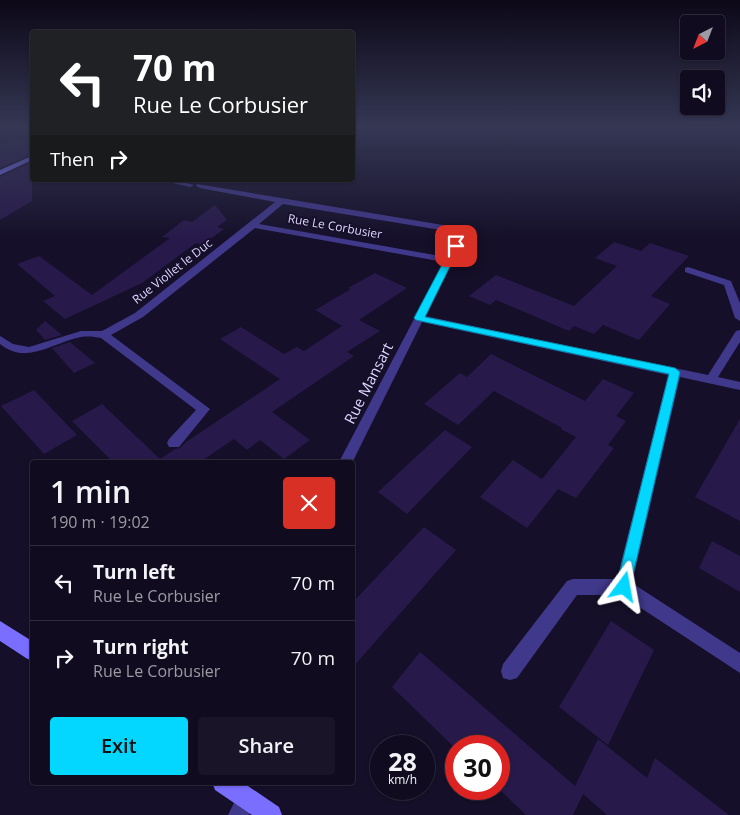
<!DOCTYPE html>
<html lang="en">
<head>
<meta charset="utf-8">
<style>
	:root { --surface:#100b1f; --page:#191428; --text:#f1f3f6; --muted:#9c9ba4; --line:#302b3d; --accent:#03d7ff }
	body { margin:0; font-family:"Open Sans",sans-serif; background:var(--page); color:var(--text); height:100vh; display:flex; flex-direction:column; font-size:19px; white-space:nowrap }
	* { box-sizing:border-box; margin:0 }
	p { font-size:16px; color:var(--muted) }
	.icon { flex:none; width:28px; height:28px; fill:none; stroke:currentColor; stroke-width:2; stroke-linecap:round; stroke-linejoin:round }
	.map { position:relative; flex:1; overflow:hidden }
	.drawer { position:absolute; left:30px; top:460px; width:325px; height:325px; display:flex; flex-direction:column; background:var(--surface); border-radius:5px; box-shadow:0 1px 4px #0004,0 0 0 1px var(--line) }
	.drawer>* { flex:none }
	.banner { position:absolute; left:30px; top:30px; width:325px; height:152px; border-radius:5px; box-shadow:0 1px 4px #0004,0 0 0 1px var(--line); background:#202124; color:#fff; overflow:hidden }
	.needle { width:32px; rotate:222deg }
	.tools { position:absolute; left:680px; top:15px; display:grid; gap:10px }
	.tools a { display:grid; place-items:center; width:45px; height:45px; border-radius:5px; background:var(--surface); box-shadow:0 1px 4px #0004,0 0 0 1px var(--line); font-size:25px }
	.speed { position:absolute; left:370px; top:735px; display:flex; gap:10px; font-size:25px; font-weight:700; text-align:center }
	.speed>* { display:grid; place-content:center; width:65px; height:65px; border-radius:50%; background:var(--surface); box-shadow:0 1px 4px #0004,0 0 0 1px var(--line); line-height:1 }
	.speed small { font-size:12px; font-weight:400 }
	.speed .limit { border:8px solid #d22; background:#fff; color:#111 }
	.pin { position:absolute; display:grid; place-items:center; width:42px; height:42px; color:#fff; margin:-21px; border-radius:10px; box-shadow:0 2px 8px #0006 }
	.me { position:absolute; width:55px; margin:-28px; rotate:13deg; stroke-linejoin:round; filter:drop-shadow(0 0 4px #0008) }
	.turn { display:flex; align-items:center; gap:18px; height:105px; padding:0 20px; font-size:22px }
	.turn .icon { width:65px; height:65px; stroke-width:2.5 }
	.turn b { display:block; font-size:35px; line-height:42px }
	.then { display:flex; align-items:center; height:48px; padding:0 20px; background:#0003; gap:10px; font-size:19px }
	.round { display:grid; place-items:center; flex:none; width:52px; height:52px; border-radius:5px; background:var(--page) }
	.summary { display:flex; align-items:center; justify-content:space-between; height:85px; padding:0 20px }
	h1 { font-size:30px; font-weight:600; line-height:38px }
	.cta { display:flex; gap:10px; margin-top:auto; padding:10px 20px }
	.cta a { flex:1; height:58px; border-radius:5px; background:var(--accent); color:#111; font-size:20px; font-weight:600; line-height:58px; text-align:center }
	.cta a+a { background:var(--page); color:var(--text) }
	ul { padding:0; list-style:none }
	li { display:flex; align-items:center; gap:15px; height:75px; padding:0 20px; border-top:1px solid var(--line) }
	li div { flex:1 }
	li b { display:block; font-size:19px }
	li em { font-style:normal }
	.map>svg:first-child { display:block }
	.building { fill:#271a4b }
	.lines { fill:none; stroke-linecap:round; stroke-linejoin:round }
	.lane { fill:#40388a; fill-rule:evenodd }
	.street { fill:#40388a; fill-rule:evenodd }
	.secondary { fill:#7a6eff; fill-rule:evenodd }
	.route { fill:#03d7ff; stroke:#028ca6 }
	.labels { text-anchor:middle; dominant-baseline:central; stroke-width:4; stroke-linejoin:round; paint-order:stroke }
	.far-street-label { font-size:12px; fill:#ded7ff; stroke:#150f29 }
	.street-label { font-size:15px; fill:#ded7ff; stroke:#150f29 }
</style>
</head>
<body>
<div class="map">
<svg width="740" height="815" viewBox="0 0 740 815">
	<rect width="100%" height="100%" fill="#150f29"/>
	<!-- building -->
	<path class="building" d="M15 139 32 143V154L0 168V145Z
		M32 162V201L0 220V177Z
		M215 205 227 220 217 227 224 229 202 245 196 243 142 283 65 319 43 301 55 296 17 264 39 256 92 295 170 238 162 237 184 220 192 222Z
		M614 242 641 251 650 243 689 256 651 296 670 304 639 340 603 325 594 334 574 326 569 331 496 300 490 305 469 296 496 275 574 306 617 266 595 258Z
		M375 273 407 288 359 320 380 331 347 352 354 356 272 412 310 440 284 459 260 440 247 450 234 439 200 462H113L72 421 102 404 160 459 175 449 180 448 186 442 280 379 220 339 241 327 284 354 297 347 304 351 342 326 315 310 351 289 348 288Z
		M45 321 62 335 45 340 36 330Z
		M70 342 95 363 74 373 52 348Z
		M491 354 585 401 603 379 634 393 616 416 626 421 608 445 614 448 576 498 558 489 527 528 480 497 513 460 542 479 576 437 561 429 562 428 494 391 458 425 424 404 460 373 467 377Z
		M34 390 77 435 44 454 1 406Z
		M740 419V521L695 497Z
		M445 430 472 447 407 514 378 492Z
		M424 527 456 550 352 668V603Z
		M712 541 740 556V592L699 568Z
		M611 621 654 650 608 745 559 707Z
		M420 652 575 786 598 739 647 778 655 758 729 815H607L583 794 573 815H526L499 789V746H453L392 687Z"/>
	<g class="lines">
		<!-- lane -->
		<path class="lane" d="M247 788 254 791 257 798 249 815H228L240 791Z"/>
		<!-- street -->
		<path class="street" d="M159 180H175L194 185 190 187Z
			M197 184 467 229 468 231 425 316 708 375 736 331 740 330V342L718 377 740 382V390L680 377 632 583 740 653V673L621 595H577L517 678 510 680 503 678 501 671 503 664 567 581 573 579H617L668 375 422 322 352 463 339 462 444 262 255 228 143 317 111 335 210 409 179 447H169L167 443 169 439 196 410 101 338C95 337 88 336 81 337 53 342 27 366 0 344V336L13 344 29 347 81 331H102L135 313 275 202 200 188 196 186ZM283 204 459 233 446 257 259 224Z
			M688 267 731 281 740 303V321L735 318 724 285 685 272V268Z"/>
		<!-- secondary -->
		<path class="secondary" d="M32 156V160L0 175V170Z
			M0 621 32 641V661L26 658 0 641Z
			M212 782H242L279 807 282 815H252L215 790Z"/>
	</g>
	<!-- sky -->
	<linearGradient id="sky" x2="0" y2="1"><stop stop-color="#0c0817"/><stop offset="0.53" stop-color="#353754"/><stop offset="1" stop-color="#353754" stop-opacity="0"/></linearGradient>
	<rect width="740" height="240" fill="url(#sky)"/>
	<!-- route -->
	<path class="route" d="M453 244 460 246 425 317 675 368 680 372 629 592 624 594 618 592 616 587 669 374 416 320 414 318Z"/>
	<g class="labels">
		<!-- far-street labels -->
		<g class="far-street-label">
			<text transform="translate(335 226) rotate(10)">Rue Le Corbusier</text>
			<text transform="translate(172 271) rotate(-38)">Rue Viollet le Duc</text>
		</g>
		<!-- street labels -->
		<g class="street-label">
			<text transform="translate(368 383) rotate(-63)">Rue Mansart</text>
		</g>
	</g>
</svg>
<div class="tools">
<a><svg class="needle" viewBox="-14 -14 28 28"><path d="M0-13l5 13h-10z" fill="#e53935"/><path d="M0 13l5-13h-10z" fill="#9c9ba4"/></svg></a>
<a><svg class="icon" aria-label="sound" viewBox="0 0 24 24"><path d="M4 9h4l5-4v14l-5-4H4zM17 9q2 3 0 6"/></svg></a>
</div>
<div class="speed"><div>28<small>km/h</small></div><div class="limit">30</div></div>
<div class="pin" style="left:456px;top:246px;background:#d93025"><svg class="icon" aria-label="arrive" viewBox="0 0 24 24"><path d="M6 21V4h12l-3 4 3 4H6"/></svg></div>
<svg class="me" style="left:624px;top:587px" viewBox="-20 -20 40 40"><path d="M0-17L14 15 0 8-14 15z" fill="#03d7ff" stroke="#fff" stroke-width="4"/></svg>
<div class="banner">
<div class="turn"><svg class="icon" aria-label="left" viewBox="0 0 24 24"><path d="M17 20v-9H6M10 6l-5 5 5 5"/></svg><div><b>70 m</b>Rue Le Corbusier</div></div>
<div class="then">Then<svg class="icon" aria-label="right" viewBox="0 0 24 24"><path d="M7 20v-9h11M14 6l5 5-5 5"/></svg></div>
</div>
<section class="drawer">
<div class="summary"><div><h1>1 min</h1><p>190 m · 19:02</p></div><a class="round" style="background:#d93025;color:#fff"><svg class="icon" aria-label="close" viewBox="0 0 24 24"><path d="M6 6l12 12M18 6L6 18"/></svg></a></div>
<ul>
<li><svg class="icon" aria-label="left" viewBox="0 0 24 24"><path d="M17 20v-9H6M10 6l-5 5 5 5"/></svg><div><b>Turn left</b><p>Rue Le Corbusier</p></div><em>70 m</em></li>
<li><svg class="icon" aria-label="right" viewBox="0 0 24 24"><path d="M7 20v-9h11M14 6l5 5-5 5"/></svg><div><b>Turn right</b><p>Rue Le Corbusier</p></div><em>70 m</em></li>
</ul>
<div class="cta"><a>Exit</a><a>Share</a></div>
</section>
</div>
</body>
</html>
